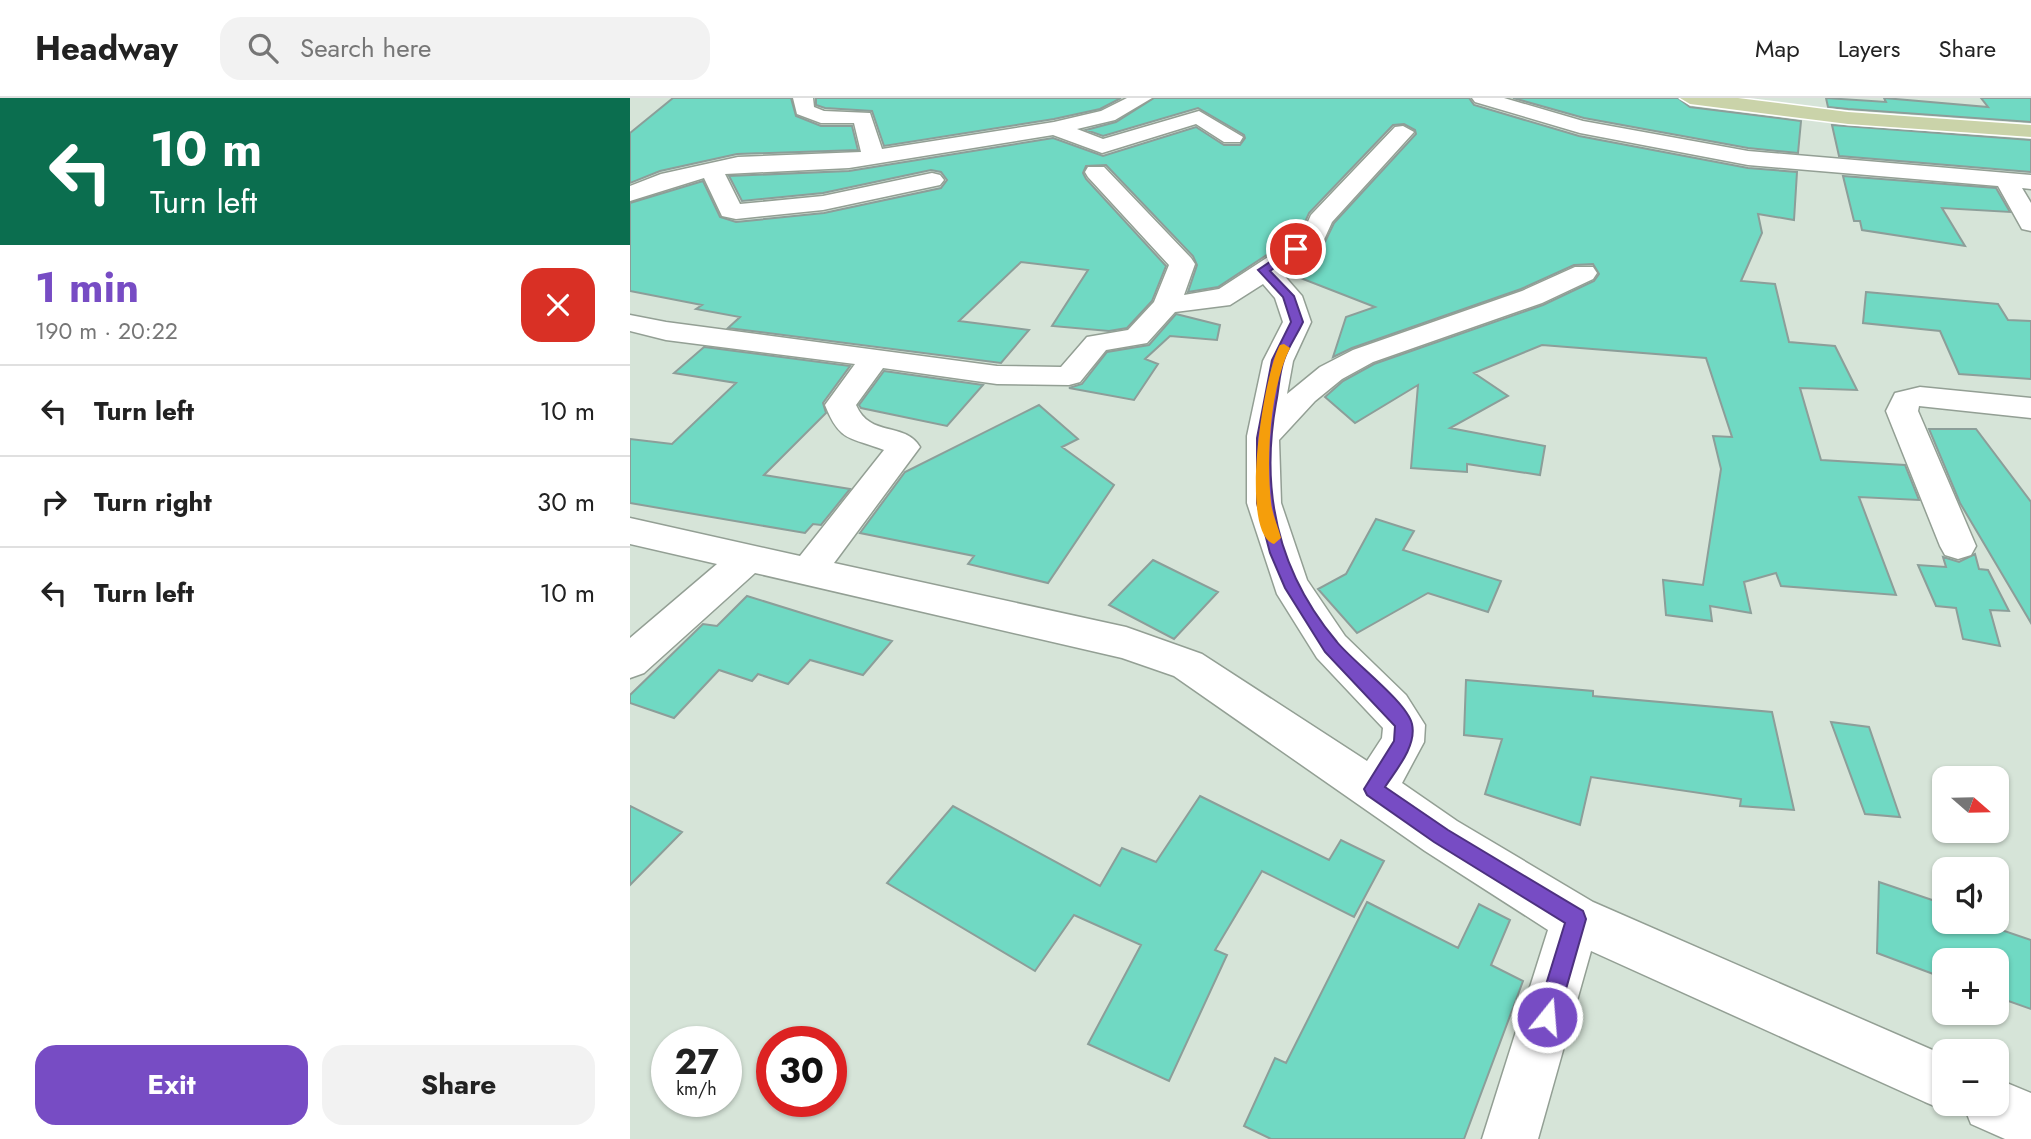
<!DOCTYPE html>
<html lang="en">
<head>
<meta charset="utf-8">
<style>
	:root { --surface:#fff; --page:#f2f2f2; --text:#222; --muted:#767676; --line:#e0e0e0; --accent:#774cc4 }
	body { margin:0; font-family:Jost,sans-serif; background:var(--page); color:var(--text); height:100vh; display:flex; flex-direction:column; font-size:26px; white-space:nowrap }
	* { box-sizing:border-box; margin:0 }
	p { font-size:23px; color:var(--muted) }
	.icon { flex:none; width:38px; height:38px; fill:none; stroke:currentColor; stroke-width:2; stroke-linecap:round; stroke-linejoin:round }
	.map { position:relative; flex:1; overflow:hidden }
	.drawer { display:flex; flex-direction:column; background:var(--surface); width:630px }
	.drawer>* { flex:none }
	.guide { background:#0b6e4f; color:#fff; overflow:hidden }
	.needle { width:46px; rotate:110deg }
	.controls { position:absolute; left:1302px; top:668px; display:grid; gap:14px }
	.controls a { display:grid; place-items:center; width:77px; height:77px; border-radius:14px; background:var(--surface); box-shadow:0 2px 5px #0004; font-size:35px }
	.speed { position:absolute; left:21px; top:928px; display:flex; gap:14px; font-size:35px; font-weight:700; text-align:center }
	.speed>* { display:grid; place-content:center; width:91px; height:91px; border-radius:50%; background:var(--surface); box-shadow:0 2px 5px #0004; line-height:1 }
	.speed small { font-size:18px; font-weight:400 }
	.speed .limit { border:10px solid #d22; background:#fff; color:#111 }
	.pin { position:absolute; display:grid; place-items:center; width:60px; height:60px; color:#fff; margin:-30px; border:4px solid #fff; border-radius:50%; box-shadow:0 2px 7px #0007 }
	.me { position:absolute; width:77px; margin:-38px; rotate:17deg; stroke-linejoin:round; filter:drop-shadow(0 0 5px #0008) }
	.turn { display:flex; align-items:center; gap:24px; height:147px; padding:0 35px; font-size:32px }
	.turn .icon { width:91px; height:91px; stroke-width:2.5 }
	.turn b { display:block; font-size:49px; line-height:60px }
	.round { display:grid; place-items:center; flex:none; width:74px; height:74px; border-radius:21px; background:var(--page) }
	.summary { display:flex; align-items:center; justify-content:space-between; height:119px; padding:0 35px }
	h1 { font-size:42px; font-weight:700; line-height:52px; color:var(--accent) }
	.cta { display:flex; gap:14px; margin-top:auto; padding:14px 35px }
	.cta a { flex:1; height:80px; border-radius:21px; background:var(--accent); color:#fff; font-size:28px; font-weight:700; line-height:80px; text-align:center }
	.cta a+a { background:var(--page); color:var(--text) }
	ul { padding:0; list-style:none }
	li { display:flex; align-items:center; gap:21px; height:91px; padding:0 35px; border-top:2px solid var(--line) }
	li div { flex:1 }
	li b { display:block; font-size:26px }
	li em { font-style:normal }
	header { display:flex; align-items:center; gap:42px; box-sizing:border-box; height:98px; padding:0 35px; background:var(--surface); border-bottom:2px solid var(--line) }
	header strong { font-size:33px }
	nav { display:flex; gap:38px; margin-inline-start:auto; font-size:24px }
	.search { width:490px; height:63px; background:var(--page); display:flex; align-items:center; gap:18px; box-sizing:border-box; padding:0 24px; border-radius:21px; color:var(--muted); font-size:26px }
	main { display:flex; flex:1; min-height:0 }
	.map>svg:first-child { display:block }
	.building { fill:#70d9c3; stroke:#8c9e99; stroke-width:2 }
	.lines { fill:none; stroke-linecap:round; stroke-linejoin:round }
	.minor-casing { stroke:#939f94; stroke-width:3 }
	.major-casing { stroke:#fff; stroke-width:3 }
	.minor { fill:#fff; fill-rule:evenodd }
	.major { fill:#cad3a9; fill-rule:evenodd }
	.route { fill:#774cc4; stroke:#4d317f; stroke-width:2 }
	.slow { fill:#f59e0b }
</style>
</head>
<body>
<header>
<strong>Headway</strong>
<div class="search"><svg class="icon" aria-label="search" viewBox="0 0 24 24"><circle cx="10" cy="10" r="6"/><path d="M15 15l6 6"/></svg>Search here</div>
<nav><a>Map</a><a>Layers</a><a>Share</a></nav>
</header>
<main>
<section class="drawer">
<div class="guide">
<div class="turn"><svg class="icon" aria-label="left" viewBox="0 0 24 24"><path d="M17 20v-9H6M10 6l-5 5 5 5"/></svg><div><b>10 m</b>Turn left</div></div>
</div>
<div class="summary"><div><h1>1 min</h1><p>190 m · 20:22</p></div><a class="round" style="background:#d93025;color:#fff"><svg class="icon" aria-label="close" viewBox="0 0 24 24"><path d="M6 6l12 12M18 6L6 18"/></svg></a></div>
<ul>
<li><svg class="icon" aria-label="left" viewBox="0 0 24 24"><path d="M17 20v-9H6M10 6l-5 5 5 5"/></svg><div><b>Turn left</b></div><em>10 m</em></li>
<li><svg class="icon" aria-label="right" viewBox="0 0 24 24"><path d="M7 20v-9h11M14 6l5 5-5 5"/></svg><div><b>Turn right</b></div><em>30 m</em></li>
<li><svg class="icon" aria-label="left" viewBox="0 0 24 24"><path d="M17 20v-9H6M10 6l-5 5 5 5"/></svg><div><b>Turn left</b></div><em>10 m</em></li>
</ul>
<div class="cta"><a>Exit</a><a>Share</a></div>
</section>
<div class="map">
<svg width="1401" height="1041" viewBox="0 0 1401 1041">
	<rect width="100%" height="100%" fill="#d6e4d8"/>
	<!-- building -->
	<path class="building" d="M43 0H161L166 18 191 28H222L228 52 107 56 30 73 0 85V35Z
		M186 0H491L470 11 424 21 254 48 242 13 195 10 186 7Z
		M524 0H839L844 7 949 38 1118 70 1167 74 1164 122 1128 116 1132 135 1111 183 1145 186 1159 244 1205 248 1227 292 1170 290 1191 362 1275 367 1289 402 1229 399 1266 497 1151 488 1146 475 1114 484 1121 515 1080 508 1082 523 1036 517 1033 482 1073 487 1091 371 1083 338 1102 339 1076 260 912 247 844 275 878 298 820 330 915 348 910 377 837 366V374L781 370 788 287 725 325 695 299 713 283 744 266 913 207 964 183 969 176 963 166 944 167 891 191 722 250 703 259 716 219 745 209 655 174 693 148 704 125 786 36 785 32 774 26 763 27 679 115 670 135 588 189 558 194 567 167 563 158 476 67 456 68 453 75 456 81 536 168 522 203 497 230 479 233 422 228 458 172 391 164 329 223 399 232 371 265 98 230 110 219 66 211 72 207 0 193V105L73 83 90 119 106 124 194 115 311 90 317 82 311 74 301 72 193 95 112 103 99 78 219 73 423 40 473 58 566 29 594 47H610L615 40 614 37 568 10 473 38 456 32 486 24Z
		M883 0H1048L1060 9 1171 23 1168 55 1118 50 954 20Z
		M1196 0 1256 4 1254 0 1358 9 1351 0H1401V24L1218 11 1198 9Z
		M1202 27 1401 42V74L1209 58Z
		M1213 78 1366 90 1380 114 1312 110 1335 148 1232 132 1230 123H1224Z
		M1236 194 1368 206 1378 222 1401 223V281L1329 276 1310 233 1233 225Z
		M546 216 590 227 587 242 540 238 515 261 528 266 504 302 439 290 452 286 477 254 519 247Z
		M74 249 220 268 193 305 196 315 134 377 220 391 191 427 183 426 175 435 0 405V341L42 346 106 285 44 275Z
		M254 273 353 287 317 328 231 310 229 307Z
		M409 307 448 341 432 349 484 387 418 485 338 466 344 458 230 435 275 374Z
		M1299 331H1346L1401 404V525L1330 405Z
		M746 421 784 433 773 452 871 483 858 514 798 495 727 535 688 491 716 476Z
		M1345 456 1349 471 1358 472 1379 513 1360 512 1370 548 1333 541 1326 510 1306 508 1288 467 1316 469 1313 459 1329 464Z
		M523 462 588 494 544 541 479 507Z
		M117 498 262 543 233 577 180 562 158 586 128 576 122 583 89 572 44 620 0 605V597L73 526 87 528Z
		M836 582 963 593V598L1142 614 1164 712 1110 708 1111 701 961 679 950 727 855 696 872 641 834 637Z
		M1201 624 1239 629 1270 719 1235 716Z
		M570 698 699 762 711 742 754 763 724 819 632 773 585 852 597 857 539 983 458 946 511 847 444 817 405 873 257 785 323 708 470 788 492 750 526 764Z
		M0 708 52 734 0 787Z
		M1249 784 1314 806V824H1348L1401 842V911L1367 899V863H1314V880L1247 855Z
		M737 804 828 850 849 806 880 822 861 867 893 883 834 1041H641L614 1028 645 960 656 965Z"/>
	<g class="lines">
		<!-- minor casing -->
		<g class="minor-casing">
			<path id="minor" d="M163 0H183L184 9 194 13 240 15 252 51 424 24 471 13 497 0H522L485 22 447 31 473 41 569 13 613 39 610 44H594L566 26 472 55 423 37 219 70 95 76 110 106 193 98 302 75 310 77 314 82 310 87 193 112 106 121 92 118 74 80 0 103V88L31 76 108 59 231 54 224 25H191L167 16Z
				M842 0H874L953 23 1118 53 1401 77V91L1392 90 1401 105V133L1392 131 1368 88 1118 67 950 35 845 4Z
				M773 28 784 34 702 124 692 146 651 174 672 198 681 224 663 263 657 296 690 269 723 252 892 193 945 169H963L967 175 963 181 912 205 743 264 712 281 685 303 649 342 651 405 677 482 715 538 776 597 795 627 794 644 772 685 827 723 963 804 1314 957V1006H1329L1314 1012 1295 1004 961 853 908 1041H852L918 832 795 753 544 578 492 560 125 475 14 575 0 580V540L87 466 0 446V420L170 458 254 352C221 339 210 345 195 307L225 266 36 242 0 233V217L36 224 367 268 431 269 457 239 498 232 524 204 539 167 458 79 455 74 458 69H474L561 160 565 166 554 197 589 191 672 137 681 117 765 29ZM633 186 645 200 653 224 633 263 617 338V405L647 496 687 560 753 630 752 640 737 663 572 556 496 529 204 465 290 349C274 323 240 340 226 307L253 270 367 286 439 287 450 284 476 252 517 245 545 214 600 207Z
				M1290 289 1401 300V320L1289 308 1288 313 1346 448 1341 457 1328 461 1315 457 1310 448 1256 313 1265 295Z
				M1367 981 1401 995V1041H1375L1341 1026 1333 1006H1367Z"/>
		</g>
		<!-- major casing -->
		<g class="major-casing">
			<path id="major" d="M1050 0H1108L1218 14 1401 27V39L1218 26 1060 6Z"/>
		</g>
		<!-- minor -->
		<use href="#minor" class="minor"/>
		<!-- major -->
		<use href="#major" class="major"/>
	</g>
	<!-- route -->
	<path class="route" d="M662 149 672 151 640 173 664 198 673 224C667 237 658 249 654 262 649 276 649 291 646 305 630 394 648 474 707 544 723 564 777 604 782 626 787 648 766 672 755 689L818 732 953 813 956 821 928 919 924 926 917 929 909 926 906 919 935 825 804 744 737 697 734 691 764 643 765 628 695 554 655 490 640 455 627 405V340L642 262 661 224 653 199 628 172Z"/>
	<!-- slow -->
	<path class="slow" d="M654 246 660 250C640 290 636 360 641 404 642 416 648 428 651 440L644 446C608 435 634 274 650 247Z"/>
</svg>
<div class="controls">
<a><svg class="needle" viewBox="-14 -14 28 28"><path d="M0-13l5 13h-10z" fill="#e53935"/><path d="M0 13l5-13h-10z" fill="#767676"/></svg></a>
<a><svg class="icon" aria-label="sound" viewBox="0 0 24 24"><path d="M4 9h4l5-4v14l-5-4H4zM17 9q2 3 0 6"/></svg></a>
<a>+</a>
<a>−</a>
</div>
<div class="speed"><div>27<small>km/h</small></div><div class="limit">30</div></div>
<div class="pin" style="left:666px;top:151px;background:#d93025"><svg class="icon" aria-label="arrive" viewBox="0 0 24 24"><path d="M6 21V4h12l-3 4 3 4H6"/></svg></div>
<svg class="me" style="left:917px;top:919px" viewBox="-20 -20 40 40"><circle r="17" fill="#774cc4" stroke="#fff" stroke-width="3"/><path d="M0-11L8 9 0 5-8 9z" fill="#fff"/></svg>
</div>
</main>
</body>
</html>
